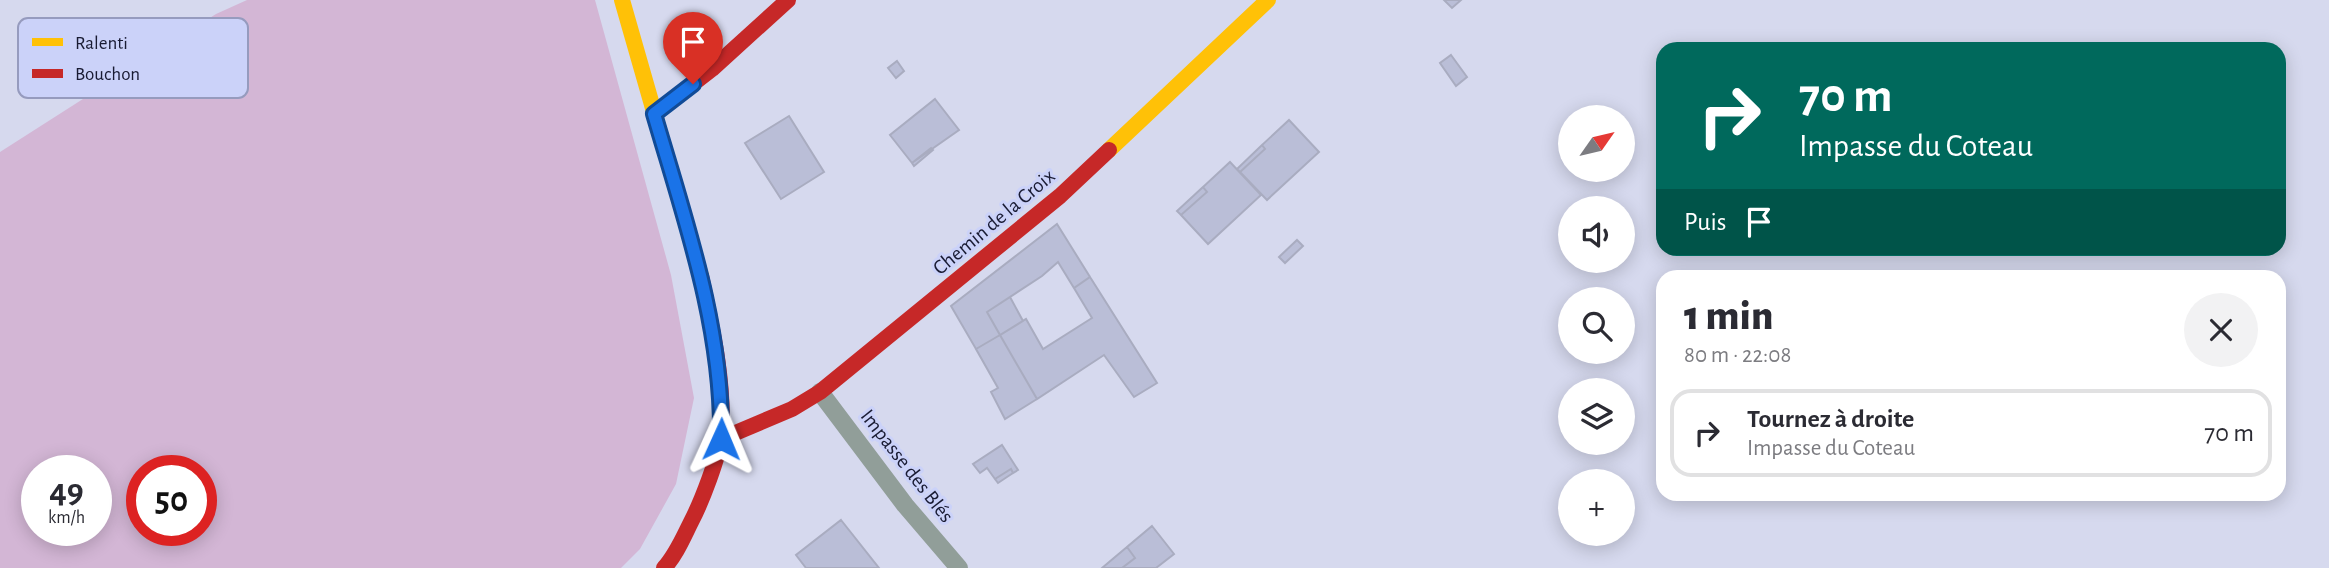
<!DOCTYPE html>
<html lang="fr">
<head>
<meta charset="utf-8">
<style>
	:root { --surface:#fff; --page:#f2f2f3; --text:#2b2b33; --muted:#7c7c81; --line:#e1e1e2 }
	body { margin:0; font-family:"Alegreya Sans",sans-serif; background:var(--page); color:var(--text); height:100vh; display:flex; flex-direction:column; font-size:26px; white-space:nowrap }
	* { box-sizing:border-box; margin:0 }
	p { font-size:23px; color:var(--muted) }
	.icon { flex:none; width:38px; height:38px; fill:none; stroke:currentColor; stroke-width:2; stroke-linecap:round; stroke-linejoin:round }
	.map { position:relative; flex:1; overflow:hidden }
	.drawer { position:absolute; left:1656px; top:270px; width:630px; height:231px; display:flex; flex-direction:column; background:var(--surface); border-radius:21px; box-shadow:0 4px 18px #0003 }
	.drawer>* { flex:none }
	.top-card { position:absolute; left:1656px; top:42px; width:630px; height:214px; border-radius:21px; box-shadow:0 4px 18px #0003; background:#00695c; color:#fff; overflow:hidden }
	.needle { width:46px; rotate:56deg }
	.fabs { position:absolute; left:1558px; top:105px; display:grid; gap:14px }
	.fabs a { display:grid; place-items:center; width:77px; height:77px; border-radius:50%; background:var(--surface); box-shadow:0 4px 18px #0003; font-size:35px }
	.speed { position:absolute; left:21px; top:455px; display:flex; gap:14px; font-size:35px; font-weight:700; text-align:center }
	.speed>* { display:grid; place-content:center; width:91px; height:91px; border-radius:50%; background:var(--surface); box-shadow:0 4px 18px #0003; line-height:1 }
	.speed small { font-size:18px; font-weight:400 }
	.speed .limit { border:10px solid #d22; background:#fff; color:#111 }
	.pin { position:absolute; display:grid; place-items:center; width:60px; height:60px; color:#fff; margin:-72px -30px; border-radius:50% 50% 50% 0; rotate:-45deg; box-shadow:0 0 7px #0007 }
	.pin .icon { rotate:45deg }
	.me { position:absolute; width:77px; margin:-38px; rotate:1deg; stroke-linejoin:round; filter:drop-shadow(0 0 5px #0008) }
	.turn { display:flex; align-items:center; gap:24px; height:147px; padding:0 28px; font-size:32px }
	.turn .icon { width:91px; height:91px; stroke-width:2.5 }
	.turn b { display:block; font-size:49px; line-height:60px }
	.then { display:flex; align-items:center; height:66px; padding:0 28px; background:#0003; gap:14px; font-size:26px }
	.round { display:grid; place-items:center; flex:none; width:74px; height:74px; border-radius:37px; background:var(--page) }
	.head { display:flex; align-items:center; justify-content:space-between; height:119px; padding:0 28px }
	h1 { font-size:42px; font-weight:800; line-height:52px }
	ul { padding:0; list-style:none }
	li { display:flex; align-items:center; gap:21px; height:88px; margin:0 14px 10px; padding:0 14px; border:4px solid var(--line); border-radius:21px }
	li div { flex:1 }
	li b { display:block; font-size:26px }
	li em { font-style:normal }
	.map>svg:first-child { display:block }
	.green { fill:#d3b6d5; fill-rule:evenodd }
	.building { fill:#babed7; stroke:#a9acc0; stroke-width:2 }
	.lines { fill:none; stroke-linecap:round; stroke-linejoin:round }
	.lane { stroke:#919e99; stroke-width:18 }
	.slow { stroke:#ffc107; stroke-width:16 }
	.jam { stroke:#c62828; stroke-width:16 }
	.route-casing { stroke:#114b97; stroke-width:18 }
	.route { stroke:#1a73e8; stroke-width:12 }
	.labels { text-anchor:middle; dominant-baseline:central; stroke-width:6; stroke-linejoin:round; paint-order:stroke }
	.street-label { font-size:21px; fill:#191b33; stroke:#cbd2f9 }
	.key { fill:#cbd2f9; stroke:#969bbe; stroke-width:2 }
	.key-label { font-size:19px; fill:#191b33 }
</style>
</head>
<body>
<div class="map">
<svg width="2329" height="568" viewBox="0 0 2329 568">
	<rect width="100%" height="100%" fill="#d6d9ee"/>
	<!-- green -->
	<path class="green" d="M247 0H595L671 275 694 398 676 484 640 549 621 568H0V152L216 14ZM37 471H96V530H37ZM142 471H201V530H142Z"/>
	<!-- building -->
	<path class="building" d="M1444 0H1461L1452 8Z
		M1451 55 1467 77 1456 86 1440 63Z
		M897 61 904 71 896 78 888 68Z
		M935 99 959 130 912 163 890 135Z
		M789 116 824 172 781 199 745 143Z
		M1289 120 1319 152 1267 200 1240 172 1265 149 1262 145Z
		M1262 145 1265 149 1240 172 1237 169Z
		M931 148 933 150 914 166 912 163Z
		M1230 162 1261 195 1208 244 1181 215 1207 192 1203 187Z
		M1203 187 1207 192 1181 215 1177 211Z
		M1057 224 1090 277 1074 288 1058 262 1042 276 987 312 1000 335 976 349 951 306Z
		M1297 240 1303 246 1285 263 1279 257Z
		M1090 277 1157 383 1134 397 1104 355 1037 399 1000 335 1026 319 1043 349 1092 318 1074 288Z
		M1010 297 1023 321 1000 335 987 312Z
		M1000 335 1037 399 1005 419 991 392 998 388 976 349Z
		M1002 445 1018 470 1013 473 1011 469 995 479 987 468 980 473 973 464Z
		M1011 469 1013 473 998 483 995 479Z
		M841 520 879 568H806L796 555Z
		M1152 526 1174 554 1156 568H1122L1135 558 1127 547Z
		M1127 547 1135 558 1122 568H1102Z"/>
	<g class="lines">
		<!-- lane -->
		<path class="lane" d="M820 392 905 505 959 568"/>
		<!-- slow -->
		<path class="slow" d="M622 0 701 276
			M1109 150 1268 0"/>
		<!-- jam -->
		<path class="jam" d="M654 114 712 69 788 0
			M721 439 792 409 820 392 1060 196 1109 150
			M664 568C676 555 683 538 691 522 701 503 719 457 721 436 725 383 712 327 701 276"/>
	</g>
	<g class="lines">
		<!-- route casing -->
		<g class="route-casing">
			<path id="route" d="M693 84 654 114C685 220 723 327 721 439"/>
		</g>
		<!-- route -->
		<use href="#route" class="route"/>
	</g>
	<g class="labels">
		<!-- street labels -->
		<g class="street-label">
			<text transform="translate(994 222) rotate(-40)">Chemin de la Croix</text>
			<text transform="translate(907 466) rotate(52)">Impasse des Blés</text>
		</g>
	</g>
	<!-- legend -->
	<rect x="18" y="18" width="230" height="80" rx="10" class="key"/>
	<rect x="32" y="38" width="31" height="8" fill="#ffc107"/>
	<rect x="32" y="69" width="31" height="9" fill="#c62828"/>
	<g class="key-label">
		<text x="75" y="49">Ralenti</text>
		<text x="75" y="80">Bouchon</text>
	</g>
</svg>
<div class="fabs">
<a><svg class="needle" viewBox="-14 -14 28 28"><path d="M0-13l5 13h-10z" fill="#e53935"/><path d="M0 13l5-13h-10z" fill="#7c7c81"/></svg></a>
<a><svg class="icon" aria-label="sound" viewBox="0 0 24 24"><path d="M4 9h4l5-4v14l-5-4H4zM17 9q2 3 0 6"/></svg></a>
<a><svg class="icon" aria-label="search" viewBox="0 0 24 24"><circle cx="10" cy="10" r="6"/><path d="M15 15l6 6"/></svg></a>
<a><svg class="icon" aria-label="layers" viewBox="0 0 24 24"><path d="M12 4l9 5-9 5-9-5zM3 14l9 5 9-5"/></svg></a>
<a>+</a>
</div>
<div class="speed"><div>49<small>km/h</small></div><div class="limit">50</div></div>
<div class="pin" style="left:693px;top:84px;background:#d93025"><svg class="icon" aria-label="arrive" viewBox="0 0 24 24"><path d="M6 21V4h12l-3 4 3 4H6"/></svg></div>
<svg class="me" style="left:721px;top:439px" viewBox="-20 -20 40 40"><path d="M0-17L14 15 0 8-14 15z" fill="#1a73e8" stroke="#fff" stroke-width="4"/></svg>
<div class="top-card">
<div class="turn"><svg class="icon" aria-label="right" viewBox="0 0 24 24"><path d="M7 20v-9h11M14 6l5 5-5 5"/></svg><div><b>70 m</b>Impasse du Coteau</div></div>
<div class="then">Puis<svg class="icon" aria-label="arrive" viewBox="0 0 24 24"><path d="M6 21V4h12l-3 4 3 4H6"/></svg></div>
</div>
<section class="drawer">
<div class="head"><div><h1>1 min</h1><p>80 m · 22:08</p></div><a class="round"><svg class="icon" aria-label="close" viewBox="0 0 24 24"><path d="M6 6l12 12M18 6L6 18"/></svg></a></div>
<ul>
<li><svg class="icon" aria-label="right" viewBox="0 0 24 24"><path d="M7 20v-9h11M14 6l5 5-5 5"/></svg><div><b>Tournez à droite</b><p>Impasse du Coteau</p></div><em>70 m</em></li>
</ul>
</section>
</div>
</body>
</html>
